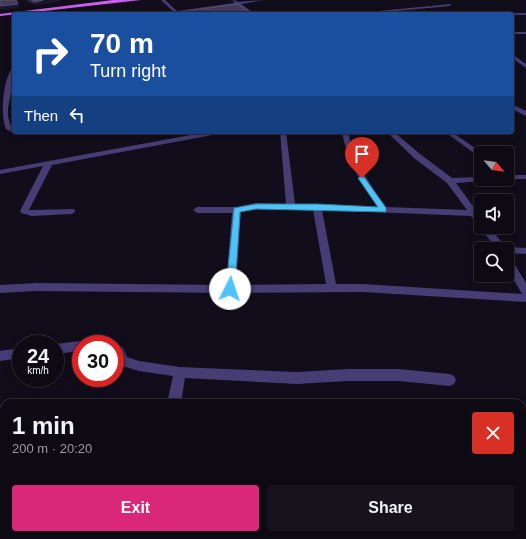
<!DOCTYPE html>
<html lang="en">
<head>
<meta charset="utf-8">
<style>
	:root { --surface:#0d0a14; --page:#16131d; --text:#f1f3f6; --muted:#9a9aa0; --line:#2d2b34; --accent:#db2777 }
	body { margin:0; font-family:Arial,sans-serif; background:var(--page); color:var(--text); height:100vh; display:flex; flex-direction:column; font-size:15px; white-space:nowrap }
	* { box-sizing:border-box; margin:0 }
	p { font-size:13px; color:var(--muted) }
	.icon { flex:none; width:22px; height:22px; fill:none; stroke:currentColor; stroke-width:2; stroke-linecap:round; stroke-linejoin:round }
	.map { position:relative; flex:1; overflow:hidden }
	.drawer { position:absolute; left:0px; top:399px; width:526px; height:140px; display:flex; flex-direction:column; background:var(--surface); border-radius:12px 12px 0 0; box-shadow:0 2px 10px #0003,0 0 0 1px var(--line) }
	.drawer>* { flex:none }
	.hud { position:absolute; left:12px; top:12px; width:502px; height:122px; border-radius:4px; box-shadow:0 2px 10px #0003,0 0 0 1px var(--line); background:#1a4fa0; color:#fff; overflow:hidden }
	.needle { width:26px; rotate:118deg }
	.tools { position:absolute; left:474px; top:146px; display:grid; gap:8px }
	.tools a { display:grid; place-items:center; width:40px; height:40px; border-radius:4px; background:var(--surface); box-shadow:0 2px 10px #0003,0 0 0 1px var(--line); font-size:20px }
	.speed { position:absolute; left:12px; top:335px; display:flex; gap:8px; font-size:20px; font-weight:700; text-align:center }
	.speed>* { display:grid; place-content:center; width:52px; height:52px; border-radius:50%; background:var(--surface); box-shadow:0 2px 10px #0003,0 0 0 1px var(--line); line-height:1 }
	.speed small { font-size:10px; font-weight:400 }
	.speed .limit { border:6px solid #d22; background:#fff; color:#111 }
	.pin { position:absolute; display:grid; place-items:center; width:34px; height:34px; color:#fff; margin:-41px -17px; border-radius:50% 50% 50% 0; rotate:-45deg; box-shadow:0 0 4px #0007 }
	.pin .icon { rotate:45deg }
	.me { position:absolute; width:44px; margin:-22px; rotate:4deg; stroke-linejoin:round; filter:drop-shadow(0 0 3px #0008) }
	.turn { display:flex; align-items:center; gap:14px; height:84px; padding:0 12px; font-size:18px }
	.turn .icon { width:52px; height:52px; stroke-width:2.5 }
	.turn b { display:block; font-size:28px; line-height:34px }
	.then { display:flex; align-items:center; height:38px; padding:0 12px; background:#0003; gap:8px; font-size:15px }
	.round { display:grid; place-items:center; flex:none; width:42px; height:42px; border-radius:4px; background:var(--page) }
	.overview { display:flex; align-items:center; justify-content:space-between; height:68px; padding:0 12px }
	h1 { font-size:24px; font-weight:700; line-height:30px }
	.action { display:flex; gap:8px; margin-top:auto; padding:8px 12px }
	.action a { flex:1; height:46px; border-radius:4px; background:var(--accent); color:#fff; font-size:16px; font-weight:700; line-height:46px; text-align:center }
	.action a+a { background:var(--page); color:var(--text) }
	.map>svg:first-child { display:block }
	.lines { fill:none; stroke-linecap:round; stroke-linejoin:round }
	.street { fill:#453d74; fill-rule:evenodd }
	.primary { fill:#c85fed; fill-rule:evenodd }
	.wall { fill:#312746 }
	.shaded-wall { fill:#1d152d }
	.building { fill:#43395a; stroke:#5a5073 }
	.route { fill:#4fc3f7; stroke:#337fa1 }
</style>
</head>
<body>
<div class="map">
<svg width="526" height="539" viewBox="0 0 526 539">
	<rect width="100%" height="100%" fill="#110d1a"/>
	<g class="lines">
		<!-- street -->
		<path class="street" d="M161 0H165L177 11 235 3 233 1 234 0 238 2 264 0 241 4 255 14H250L238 5 176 14Z
			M451 4 450 6 364 14H348Z
			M461 12 526 13V15L461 14Z
			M512 32H526V34H512Z
			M512 54 526 64V68L512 58Z
			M14 67V77L8 108V116L11 127 14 128V132H17L14 133 6 129C0 118 3 74 14 67Z
			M512 104 526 111V116L512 109Z
			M22 132H57L54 134H25Z
			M207 132H221L218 134 52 165 29 210 74 209 75 211 74 213 71 214 32 216 21 213 20 211 43 166 0 174V170Z
			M280 132H286L295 204 377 207C361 183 347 161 342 132H348C354 161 369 183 386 207L467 210 447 183 414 158 387 132H394L420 154 452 178 481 177V179H485L481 181 456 183 481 217V227H489L506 247 526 248V254L507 253V249H497L481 229 480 226 478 225 471 216 322 210 336 284H363L522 294 507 268V256L510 257 526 283V302L363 292 231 293 36 291 0 293V285L36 283 226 285 232 213H197L193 210 197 207H237L256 203 286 204ZM256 209 313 210 326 284 236 285 241 212Z
			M445 132H452L482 153 481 158Z
			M507 175H526V179H506H507Z
			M81 341 86 344H81V351L55 354V344Z
			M115 344 123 348 127 357 139 361 180 367 297 372 347 369H399L450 374 454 376 456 380 454 384 450 386 399 381H347L297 384 185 378 181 403H167L173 376 139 371 119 365 115 356Z
			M21 348V358L0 361V351Z
			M526 524V539H517L515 535 513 539H470L472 535H522V525Z
			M143 535H159V539H143Z"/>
		<!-- primary -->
		<path class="primary" d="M113 0H141L0 16V14Z"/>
	</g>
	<!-- wall -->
	<path class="wall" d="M26 0H60V1L36 5Z"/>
	<!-- shaded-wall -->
	<path class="shaded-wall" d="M43 0H60V1L36 5 35 2Z
		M18 4 20 8 0 10V6Z"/>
	<!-- building -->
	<path class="building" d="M0 0H16L18 4 0 6Z
		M32 0H43L35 2Z
		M238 4 251 14H202L201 9Z"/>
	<!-- route -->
	<path class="route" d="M362 176 364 177 386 208V212L256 209 240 212 235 289 234 292H227L226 289 234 208 256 204H317L378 207 358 178Z"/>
</svg>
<div class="tools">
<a><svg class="needle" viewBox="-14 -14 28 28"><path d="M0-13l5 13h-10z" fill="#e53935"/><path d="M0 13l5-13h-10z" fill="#9a9aa0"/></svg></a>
<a><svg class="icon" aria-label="sound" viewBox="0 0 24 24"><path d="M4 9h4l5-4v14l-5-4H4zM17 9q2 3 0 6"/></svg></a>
<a><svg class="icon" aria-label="search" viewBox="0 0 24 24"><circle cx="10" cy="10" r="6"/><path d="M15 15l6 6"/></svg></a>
</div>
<div class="speed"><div>24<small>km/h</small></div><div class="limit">30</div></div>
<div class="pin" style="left:362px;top:178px;background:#d93025"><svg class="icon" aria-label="arrive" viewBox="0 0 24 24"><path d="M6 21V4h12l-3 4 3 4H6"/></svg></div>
<svg class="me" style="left:230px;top:289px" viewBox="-20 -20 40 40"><circle r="19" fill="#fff"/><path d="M0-13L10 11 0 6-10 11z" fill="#4fc3f7"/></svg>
<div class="hud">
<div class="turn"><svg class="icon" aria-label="right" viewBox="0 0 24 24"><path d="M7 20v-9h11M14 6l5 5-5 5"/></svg><div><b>70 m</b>Turn right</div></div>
<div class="then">Then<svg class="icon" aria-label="left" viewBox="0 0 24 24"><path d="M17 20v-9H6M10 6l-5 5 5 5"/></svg></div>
</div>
<section class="drawer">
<div class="overview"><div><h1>1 min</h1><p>200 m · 20:20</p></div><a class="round" style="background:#d93025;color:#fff"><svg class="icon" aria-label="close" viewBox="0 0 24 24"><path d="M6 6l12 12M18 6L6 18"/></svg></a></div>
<div class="action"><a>Exit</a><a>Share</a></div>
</section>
</div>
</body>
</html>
